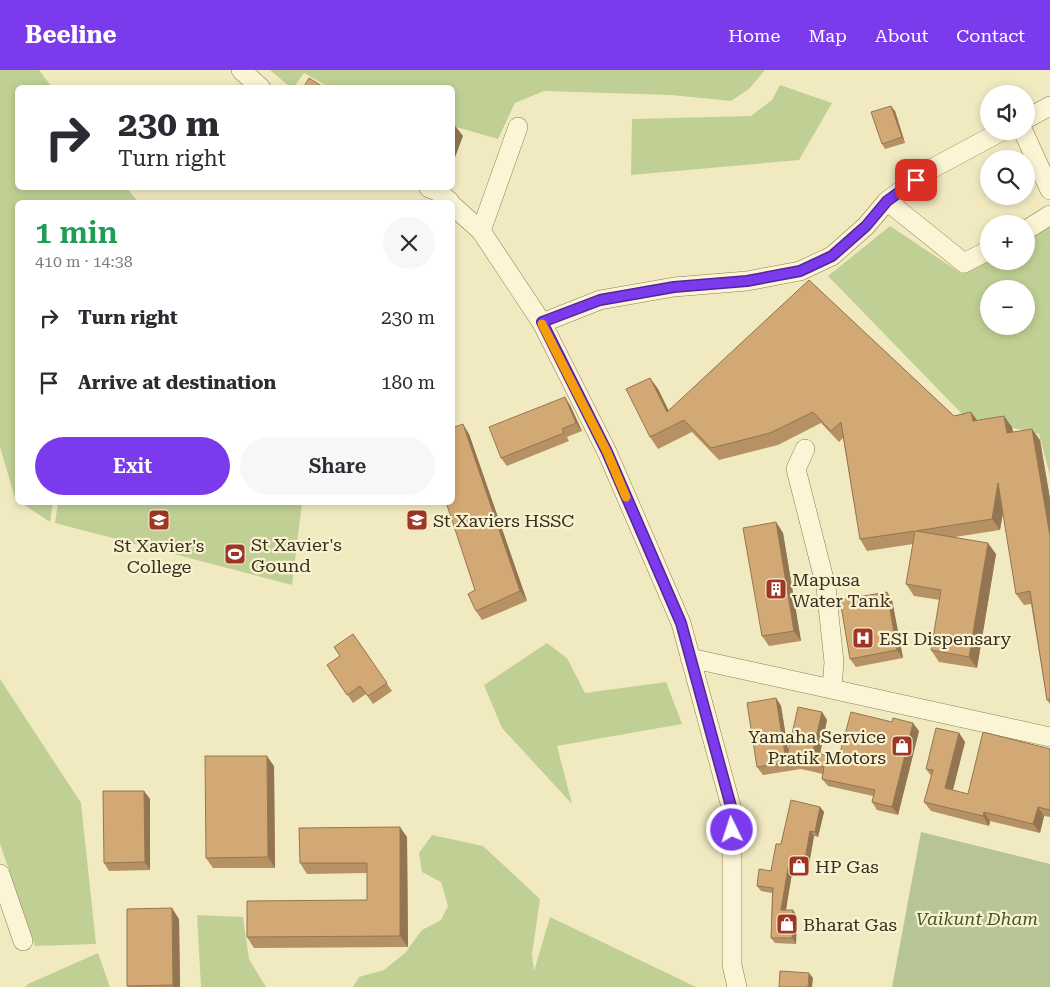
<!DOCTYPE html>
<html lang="en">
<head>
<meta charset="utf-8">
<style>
	:root { --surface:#fff; --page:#f7f7f7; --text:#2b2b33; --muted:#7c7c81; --accent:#7c3aed }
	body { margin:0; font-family:"Roboto Serif",serif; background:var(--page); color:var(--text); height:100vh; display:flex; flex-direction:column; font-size:19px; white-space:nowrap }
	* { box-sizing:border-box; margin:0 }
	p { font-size:16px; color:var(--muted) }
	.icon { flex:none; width:28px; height:28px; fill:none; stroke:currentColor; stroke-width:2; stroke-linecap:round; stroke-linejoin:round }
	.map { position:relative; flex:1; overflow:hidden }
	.sheet { position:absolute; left:15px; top:130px; width:440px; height:305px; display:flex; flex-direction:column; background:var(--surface); border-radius:8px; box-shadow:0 2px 8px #0003 }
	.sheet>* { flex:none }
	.guide { position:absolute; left:15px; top:15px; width:440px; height:105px; border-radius:8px; box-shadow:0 2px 8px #0003; background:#fff; color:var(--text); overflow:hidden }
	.controls { position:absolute; left:980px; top:15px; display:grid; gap:10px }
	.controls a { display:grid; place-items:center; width:55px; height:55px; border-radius:50%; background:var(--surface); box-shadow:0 2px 8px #0003; font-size:25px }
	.pin { position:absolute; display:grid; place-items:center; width:42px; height:42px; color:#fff; margin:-21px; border-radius:10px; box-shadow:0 2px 8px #0006 }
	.me { position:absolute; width:55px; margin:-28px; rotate:356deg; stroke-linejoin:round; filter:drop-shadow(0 0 4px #0008) }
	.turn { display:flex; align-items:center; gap:18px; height:105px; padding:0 20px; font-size:22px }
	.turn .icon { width:65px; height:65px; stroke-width:2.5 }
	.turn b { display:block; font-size:35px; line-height:42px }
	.round { display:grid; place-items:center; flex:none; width:52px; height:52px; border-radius:26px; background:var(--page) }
	.headline { display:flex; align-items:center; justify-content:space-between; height:85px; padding:0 20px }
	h1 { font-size:30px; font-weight:600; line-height:38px; color:#1e9e55 }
	.primary-button { display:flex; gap:10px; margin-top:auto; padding:10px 20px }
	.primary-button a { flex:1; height:58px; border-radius:30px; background:var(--accent); color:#fff; font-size:20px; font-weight:600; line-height:58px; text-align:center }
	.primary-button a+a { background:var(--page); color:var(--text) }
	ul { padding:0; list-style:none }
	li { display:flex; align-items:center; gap:15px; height:65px; padding:0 20px }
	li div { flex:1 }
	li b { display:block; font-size:19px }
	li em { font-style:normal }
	header { display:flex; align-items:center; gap:30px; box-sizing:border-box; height:70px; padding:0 25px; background:var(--accent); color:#fff }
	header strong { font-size:24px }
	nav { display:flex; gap:28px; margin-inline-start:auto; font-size:18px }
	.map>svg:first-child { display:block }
	.green { fill:#c0d094; fill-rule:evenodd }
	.cemetery { fill:#b7c494 }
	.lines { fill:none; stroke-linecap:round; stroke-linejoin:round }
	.minor-casing { stroke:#8c7b57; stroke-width:20 }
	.minor { stroke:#fbf5d5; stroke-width:19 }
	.wall { fill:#b59164 }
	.shaded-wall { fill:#937651 }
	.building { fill:#d2a974; stroke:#937651 }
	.route-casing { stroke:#51269a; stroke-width:12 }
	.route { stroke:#7c3aed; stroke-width:9 }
	.slow { stroke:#f59e0b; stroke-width:9 }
	.labels { text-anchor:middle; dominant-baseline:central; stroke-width:4.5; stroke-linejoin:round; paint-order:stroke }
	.poi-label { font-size:18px; fill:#3a2f1c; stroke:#f8f2d1; text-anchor:start }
	.park-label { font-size:18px; font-style:italic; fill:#425822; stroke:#f8f2d1 }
</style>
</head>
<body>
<header>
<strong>Beeline</strong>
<nav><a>Home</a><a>Map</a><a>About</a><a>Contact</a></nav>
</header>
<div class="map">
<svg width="1050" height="917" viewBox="0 0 1050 917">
	<rect width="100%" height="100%" fill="#f1eac1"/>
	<!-- green -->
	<path class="green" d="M0 0H39L52 17 18 18V118H127L138 132H18L17 430 15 428 0 377Z
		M270 0H765L749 19 731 31 671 25 544 21 515 33 498 69 453 56 452 18 329 17 304 3 294 17H290Z
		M780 15 832 33 799 90 631 105 632 49 751 46 772 30Z
		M890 156 962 204 989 189V191H1026V169L1050 156V406L1039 364 964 346 828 206ZM989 219H1026V256H989Z
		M21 433H53L50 452Z
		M58 433H302L292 515 55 453Z
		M547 573 567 588 585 623 666 612 682 654 557 676 572 734 502 658 484 615Z
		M0 609 81 733 96 874 35 876 0 774Z
		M432 765 483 776 540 829 532 884 534 901 550 847 696 917H353L359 907 384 900 405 883 422 860 441 850 448 836 441 812 422 802 419 783Z
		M197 845 243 847 249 889 266 917H201Z
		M98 883 110 917H25L28 914Z"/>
	<!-- cemetery -->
	<path class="cemetery" d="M921 762 1050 794V917H892Z"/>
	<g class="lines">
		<!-- minor casing -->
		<g class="minor-casing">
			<path id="minor" d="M241 0 261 18
				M1026 49 1050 36
				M1023 61 1050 120
				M429 118 439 122 450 132
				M887 131 964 193 989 180
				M452 135 481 161 542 253 607 382 681 553 732 740V895L737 917
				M1026 160 1050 145
				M481 161 518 57
				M542 253 600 230 674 217 747 211 800 201 832 186 866 156 887 131 931 99 1002 61
				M805 379 796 399 826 517 834 592 832 618
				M690 588 1050 667
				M0 804 23 871"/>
		</g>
		<!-- minor -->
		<use href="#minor" class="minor"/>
	</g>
	<!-- wall -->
	<path class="wall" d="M895 41 905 73 885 79 882 74Z
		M809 210 954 346 971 342 977 350 1012 357 1013 362 1040 370 1050 429V634L1047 630 1031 534 1024 535 1016 524 1003 443 1000 460 955 467 996 484 977 598 939 592 931 580 940 530 914 526 906 514 913 474 867 481 860 469 843 368 839 372 821 353 778 375 719 390 692 362 658 379 650 367V308L658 319 669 341Z
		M570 335 582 361 567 367 569 371 507 396 501 388Z
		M469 364 527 531 482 550 476 541Z
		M776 452 783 463 801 571 769 576 762 566Z
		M887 522 892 530 903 588 856 597 850 589Z
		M353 564 392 621 373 634 366 624 353 633 327 595 340 586Z
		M776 628 781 636 788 680 822 642 827 650 820 684 838 690 919 661 898 745 877 740 872 732 873 726 828 716 822 709 823 704 801 699 763 705 757 697Z
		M959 663 965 672 953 720 968 724 1050 679V747L1044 746 1040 763 990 751 989 756 931 741 924 732 931 706 926 699Z
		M274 696 275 798H213L206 788Z
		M144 721 150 729V800L109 801 104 793Z
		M820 737 824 742 818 767 814 766 807 806 792 803 786 840 797 846 796 874 775 873 771 868 772 823 761 821 757 816 771 801 781 774Z
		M407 767 408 877 254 878 247 867 367 830V803L307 804 300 793Z
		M179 849 180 917H128L127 916Z"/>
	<!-- shaded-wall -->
	<path class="shaded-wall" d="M891 36 895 41 905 73 902 67Z
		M456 57 463 66 453 93 452 68Z
		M650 308 658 319 675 354 667 342Z
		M565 327 570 335 582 361 576 353Z
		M971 342 979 353 973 351Z
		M1004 346 1012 357 1015 374 1007 363Z
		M463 354 469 364 527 531 520 521Z
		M1032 359 1040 370 1050 429V466Z
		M998 413 1006 424 1000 460 992 449Z
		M776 452 783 463 801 571 794 561Z
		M988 473 996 484 977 598 969 587Z
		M887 522 892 530 903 588 897 580Z
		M776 628 781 636 790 692 786 691Z
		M822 642 827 650 819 689 813 681Z
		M913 653 919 661 898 745 892 737Z
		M959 663 965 672 951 727 945 718Z
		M267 686 274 696 275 798 268 787Z
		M144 721 150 729V800L145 792Z
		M820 737 824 742 818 767 815 762Z
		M1038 737 1044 746 1040 763 1033 754Z
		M984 742 990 751 989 756 983 746Z
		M400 757 407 767 408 877 400 866Z
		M810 761 814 766 807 806 803 800Z
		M788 798 792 803 785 845 781 840Z
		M172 838 179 849 180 917H174L173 915Z
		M793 840 797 846 796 874 792 868Z
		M809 903 813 908 812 917H808Z"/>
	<!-- building -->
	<path class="building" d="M309 8 325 18H303Z
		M891 36 902 67 882 74 871 42Z
		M452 55 456 57 452 68Z
		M809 210 954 346 971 342 973 351 1004 346 1007 363 1032 359 1050 466V629L1047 630 1030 521 1016 524 998 413 992 449 916 461 988 473 969 587 931 580 941 520 906 514 915 461 860 469 841 352 831 361 813 342 770 363 711 378 684 350 650 367 626 319 650 308 667 342Z
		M565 327 576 353 562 359 564 363 501 388 489 357Z
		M463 354 520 521 476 541 468 524 475 520 446 432H452V358Z
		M776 452 794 561 762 566 743 458Z
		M887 522 897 580 850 589 840 530Z
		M353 564 387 613 368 626 360 616 347 625 327 595 340 586 334 577Z
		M776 628 786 691 798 637 822 642 813 681 838 690 851 642 892 652 893 648 913 653 892 737 872 732 875 720 822 709 824 697 796 691 757 697 747 633Z
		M936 658 959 663 945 718 968 724 983 662 1050 679V740L1038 737 1033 754 984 742 983 746 924 732 933 700 926 699Z
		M205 686H267L268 787 206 788Z
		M103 721H144L145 792 104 793Z
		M791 730 820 737 815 762 810 761 803 800 788 798 781 840H793L792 868H771L773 818 757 816 759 799 771 801 776 774H781Z
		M400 757V866L247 867V831L367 830V793H300L299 758Z
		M172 838 173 915 127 916V839Z
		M780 901 809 903 808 917H779Z"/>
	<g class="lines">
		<!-- route casing -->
		<g class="route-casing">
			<path id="route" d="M732 760V740L681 553 607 382 542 252 600 230 674 217 747 211 800 201 832 186 866 156 887 131 916 110"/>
		</g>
		<!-- route -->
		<use href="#route" class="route"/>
		<!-- slow -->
		<path class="slow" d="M542 254 607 382 626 427"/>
	</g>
	<!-- icons -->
	<defs>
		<g id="university-square" transform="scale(1.125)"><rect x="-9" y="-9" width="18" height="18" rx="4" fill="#9f3523" stroke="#f8f2d1"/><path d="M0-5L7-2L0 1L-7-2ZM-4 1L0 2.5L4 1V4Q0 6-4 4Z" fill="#fff"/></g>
		<g id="stadium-square" transform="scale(1.125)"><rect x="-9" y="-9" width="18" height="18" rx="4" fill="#9f3523" stroke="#f8f2d1"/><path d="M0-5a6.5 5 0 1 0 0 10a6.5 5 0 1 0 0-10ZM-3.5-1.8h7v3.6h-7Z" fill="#fff"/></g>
		<g id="building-square" transform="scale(1.125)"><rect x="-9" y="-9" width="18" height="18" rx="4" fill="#9f3523" stroke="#f8f2d1"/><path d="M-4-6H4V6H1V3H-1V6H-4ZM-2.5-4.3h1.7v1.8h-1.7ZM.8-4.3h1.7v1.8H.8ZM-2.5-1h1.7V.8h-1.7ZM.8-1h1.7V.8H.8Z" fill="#fff"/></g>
		<g id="hospital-square" transform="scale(1.125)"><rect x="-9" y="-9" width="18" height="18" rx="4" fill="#9f3523" stroke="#f8f2d1"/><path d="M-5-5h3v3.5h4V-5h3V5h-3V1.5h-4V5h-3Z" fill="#fff"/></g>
		<g id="shop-square" transform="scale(1.125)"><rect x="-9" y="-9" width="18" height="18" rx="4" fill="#9f3523" stroke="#f8f2d1"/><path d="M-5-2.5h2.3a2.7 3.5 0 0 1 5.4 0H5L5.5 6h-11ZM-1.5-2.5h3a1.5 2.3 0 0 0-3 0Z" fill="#fff"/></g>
	</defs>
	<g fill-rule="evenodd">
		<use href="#university-square" x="159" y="450"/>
		<use href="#university-square" x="417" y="450"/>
		<use href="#stadium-square" x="235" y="484"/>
		<use href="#building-square" x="776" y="519"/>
		<use href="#hospital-square" x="863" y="568"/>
		<use href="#shop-square" x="902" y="676"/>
		<use href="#shop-square" x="799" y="796"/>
		<use href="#shop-square" x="787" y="854"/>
	</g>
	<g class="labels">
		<!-- poi labels -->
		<g class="poi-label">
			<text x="433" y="450">St Xaviers HSSC</text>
			<text x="251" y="474">St Xavier's<tspan x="251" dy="21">Gound</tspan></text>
			<text x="159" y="475" text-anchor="middle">St Xavier's<tspan x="159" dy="21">College</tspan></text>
			<text x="792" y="509">Mapusa<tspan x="792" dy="21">Water Tank</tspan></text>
			<text x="879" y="568">ESI Dispensary</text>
			<text x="886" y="666" text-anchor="end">Yamaha Service<tspan x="886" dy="21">Pratik Motors</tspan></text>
			<text x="815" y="796">HP Gas</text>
			<text x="803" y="854">Bharat Gas</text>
		</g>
		<!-- park labels -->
		<g class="park-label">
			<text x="977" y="848">Vaikunt Dham</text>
		</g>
	</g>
</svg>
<div class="controls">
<a><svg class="icon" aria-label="sound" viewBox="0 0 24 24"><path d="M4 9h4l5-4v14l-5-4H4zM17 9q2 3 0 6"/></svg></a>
<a><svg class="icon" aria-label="search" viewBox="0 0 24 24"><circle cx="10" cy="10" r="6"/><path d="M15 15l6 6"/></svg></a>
<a>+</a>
<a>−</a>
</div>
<div class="pin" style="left:916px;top:110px;background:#d93025"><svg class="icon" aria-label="arrive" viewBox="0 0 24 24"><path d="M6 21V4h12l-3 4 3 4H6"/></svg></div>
<svg class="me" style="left:732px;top:760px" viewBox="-20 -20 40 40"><circle r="17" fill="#7c3aed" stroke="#fff" stroke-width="3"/><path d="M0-11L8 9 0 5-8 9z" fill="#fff"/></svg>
<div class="guide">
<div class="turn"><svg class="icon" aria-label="right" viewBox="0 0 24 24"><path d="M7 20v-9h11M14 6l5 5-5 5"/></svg><div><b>230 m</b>Turn right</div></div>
</div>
<section class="sheet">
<div class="headline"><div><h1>1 min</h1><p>410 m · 14:38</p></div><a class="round"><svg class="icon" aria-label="close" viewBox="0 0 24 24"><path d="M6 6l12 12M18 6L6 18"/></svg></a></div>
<ul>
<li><svg class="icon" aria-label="right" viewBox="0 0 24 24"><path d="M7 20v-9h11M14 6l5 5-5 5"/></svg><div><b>Turn right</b></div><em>230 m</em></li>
<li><svg class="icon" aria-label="arrive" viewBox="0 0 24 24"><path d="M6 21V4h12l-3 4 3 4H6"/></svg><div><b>Arrive at destination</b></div><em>180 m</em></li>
</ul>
<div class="primary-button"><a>Exit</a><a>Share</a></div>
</section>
</div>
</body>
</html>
